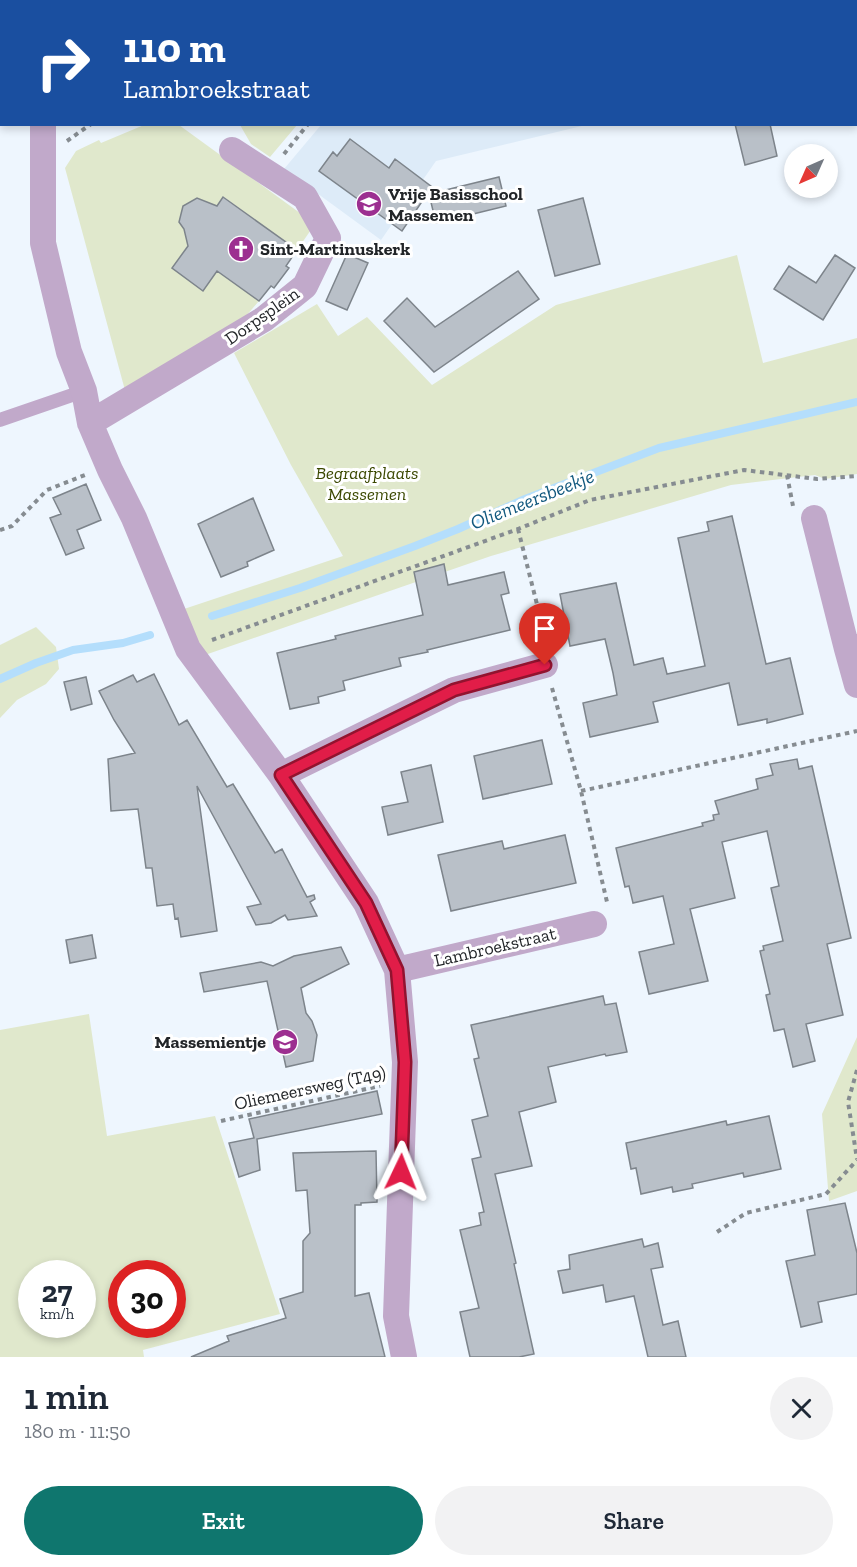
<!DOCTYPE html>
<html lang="en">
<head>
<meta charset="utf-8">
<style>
	:root { --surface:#fff; --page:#f2f2f3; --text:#1f2937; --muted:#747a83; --accent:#0f766e }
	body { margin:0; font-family:"Zilla Slab",serif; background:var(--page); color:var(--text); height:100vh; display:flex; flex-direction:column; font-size:22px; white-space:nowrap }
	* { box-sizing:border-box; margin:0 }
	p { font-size:20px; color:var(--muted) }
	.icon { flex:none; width:33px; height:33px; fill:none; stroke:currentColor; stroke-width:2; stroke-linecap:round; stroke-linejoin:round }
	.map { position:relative; height:1357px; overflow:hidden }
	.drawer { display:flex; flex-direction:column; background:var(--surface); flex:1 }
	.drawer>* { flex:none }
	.top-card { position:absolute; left:0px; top:0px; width:858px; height:126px; box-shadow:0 3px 9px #0003; background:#1a4fa0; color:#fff; overflow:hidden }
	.needle { width:39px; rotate:225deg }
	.tools { position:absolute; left:784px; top:144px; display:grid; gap:12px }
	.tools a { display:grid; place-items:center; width:54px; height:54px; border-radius:50%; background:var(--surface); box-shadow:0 3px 9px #0003; font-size:30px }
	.speed { position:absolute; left:18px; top:1260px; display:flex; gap:12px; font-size:30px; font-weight:700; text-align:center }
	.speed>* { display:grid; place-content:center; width:78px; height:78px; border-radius:50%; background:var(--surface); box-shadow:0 3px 9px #0003; line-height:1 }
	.speed small { font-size:15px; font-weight:400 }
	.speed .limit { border:9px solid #d22; background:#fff; color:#111 }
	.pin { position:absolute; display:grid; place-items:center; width:51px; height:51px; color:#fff; margin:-62px -26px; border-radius:50% 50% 50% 0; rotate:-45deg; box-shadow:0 0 6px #0007 }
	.pin .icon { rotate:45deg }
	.me { position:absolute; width:66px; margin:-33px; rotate:2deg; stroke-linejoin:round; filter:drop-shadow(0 0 4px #0008) }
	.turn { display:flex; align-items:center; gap:21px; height:126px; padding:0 24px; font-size:27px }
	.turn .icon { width:78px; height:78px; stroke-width:2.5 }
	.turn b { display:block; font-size:42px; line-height:51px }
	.round { display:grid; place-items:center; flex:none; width:63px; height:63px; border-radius:32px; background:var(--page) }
	.headline { display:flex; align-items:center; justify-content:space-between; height:102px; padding:0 24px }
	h1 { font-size:36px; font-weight:600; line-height:45px }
	.primary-button { display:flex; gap:12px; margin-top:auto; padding:12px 24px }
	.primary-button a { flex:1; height:69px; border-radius:36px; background:var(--accent); color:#fff; font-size:24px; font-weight:600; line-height:69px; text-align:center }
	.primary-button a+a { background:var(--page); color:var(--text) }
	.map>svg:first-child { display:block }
	.built { fill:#ddebf8 }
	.green { fill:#e0e8cc; fill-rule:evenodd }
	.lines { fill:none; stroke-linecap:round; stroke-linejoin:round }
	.stream { stroke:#b4defc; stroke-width:8 }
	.building { fill:#b9c0c8; stroke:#7d848b; stroke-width:1.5 }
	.path { stroke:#868c91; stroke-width:4; stroke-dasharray:4.5 4.5; stroke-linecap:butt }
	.service { stroke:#c1a9ca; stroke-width:14 }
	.minor { stroke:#c1a9ca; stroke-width:26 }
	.secondary { stroke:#a783b4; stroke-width:33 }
	.route-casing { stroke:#92132f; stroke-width:15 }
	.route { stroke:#e11d48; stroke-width:10 }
	.labels { text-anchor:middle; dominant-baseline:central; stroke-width:6; stroke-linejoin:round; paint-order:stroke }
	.poi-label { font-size:18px; font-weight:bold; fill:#222528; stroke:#fff; text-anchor:start }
	.street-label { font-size:18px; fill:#222528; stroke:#fff }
	.park-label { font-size:18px; font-style:italic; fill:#3b4800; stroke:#fff }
	.water-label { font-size:20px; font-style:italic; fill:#11587e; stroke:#fff }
</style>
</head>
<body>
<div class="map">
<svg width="857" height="1357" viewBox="0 0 857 1357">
	<rect width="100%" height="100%" fill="#eef6fe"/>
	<!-- built -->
	<path class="built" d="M350 0H696V1L351 2Z
		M321 125H586L436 161 381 240 284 169Z"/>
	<!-- green -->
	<path class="green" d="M144 125H179L315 224 297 250 224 197 214 210 181 213V215L195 234 173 268 203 290 217 271 259 301 230 334 126 394 65 168 76 151 99 140 101 143Z
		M240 125H297L270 157 251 144Z
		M737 255 763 363 857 338V474L825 479 815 475 731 485 491 556 202 656 181 610 343 556 291 465 234 353 317 304 338 336 367 317 432 385 556 305Z
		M36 627 56 647 59 669 46 684 17 700 0 718V645Z
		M89 1014 107 1136 215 1116 280 1314 143 1350 144 1357H0V1030ZM32 1274H82V1324H32ZM122 1274H172V1324H122Z
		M857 1037V1191L829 1201 822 1114Z"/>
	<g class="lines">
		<!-- stream -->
		<path class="stream" d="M212 616 300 588 415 546 458 529 525 499 659 448 857 402
			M0 679 36 663 73 650 123 643 150 635"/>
	</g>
	<!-- building -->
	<path class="building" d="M735 124H770L777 156 745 165Z
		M350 139 389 168 395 159 432 187 402 231 319 171 333 152 337 156Z
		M499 177 506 206 436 223 429 194Z
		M223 197 297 250 286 266 289 268 274 288 271 286 259 301 217 271 203 291 172 268 188 246 184 229 179 222 183 206 197 198 217 206Z
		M583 198 600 264 555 276 538 210Z
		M347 254 368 263 347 310 326 301Z
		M835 255 855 268 823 320 774 289 789 266 816 283Z
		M518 271 539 299 434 372 384 321 407 298 435 327Z
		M86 484 101 520 77 530 84 548 66 555 50 518 61 514 53 498Z
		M253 498 274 550 247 562 248 566 221 577 198 524Z
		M732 516 766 664 790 658 803 714 767 723V719L738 725 729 683 653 702 658 722 590 737 583 703 617 695 613 673 605 639 570 646 560 594 616 583 634 665 663 658 667 674 705 666 678 538 709 531 707 522Z
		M444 564 448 585 504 572 509 593 501 595 510 630 427 650 428 652 399 658 401 666 343 681 345 690 318 697 319 703 290 709 277 653 336 639 335 636 423 615 414 572Z
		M154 674 179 725 187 720 227 787 233 784 275 853 282 849 307 897 314 895 315 899 310 902 317 916 288 920 285 915 271 923 256 925 247 907 261 904 197 786 217 931 181 937 178 918 175 919 173 904 157 906 152 868H146L138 809 111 811 108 759 135 753 114 720 99 691 133 675 137 682Z
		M86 677 92 704 71 710 64 682Z
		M542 740 552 784 483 799 474 756Z
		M797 759 799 769 812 766 851 938 827 944 843 1015 806 1024 815 1061 793 1067 784 1029 774 1031 766 995 770 994 760 951 764 950 763 946 783 941 771 888 779 886 767 831 722 842 735 898 690 909 708 981 649 994 639 952 674 944 663 896 633 903 629 886 625 887 616 848 703 826 702 823 714 820 713 815 719 814 715 801 758 789 756 779 773 775 770 764Z
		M431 765 443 822 388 835 382 807 408 802 401 772Z
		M565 835 576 883 451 911 438 855 502 841 504 849Z
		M92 935 96 958 70 963 66 940Z
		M341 947 349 964 301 988 306 1013 312 1021 317 1035 313 1061 286 1067 267 981 204 992 200 973 261 962 273 966 294 956Z
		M603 996 605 1005 616 1003 627 1052 606 1056 605 1054 548 1067 556 1102 519 1112 532 1166 495 1174 516 1263 514 1264 534 1354 519 1357H470L460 1312 479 1308 460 1230 481 1225 479 1213 484 1212 472 1159 481 1157 472 1120 488 1116 474 1059 479 1058 471 1025Z
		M377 1091 382 1114 257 1139 260 1170 239 1177 229 1143 254 1138 249 1119Z
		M769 1116 781 1169 744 1177 743 1173 692 1184 693 1188 673 1192 672 1187 641 1194 636 1168 631 1169 626 1143 726 1121 727 1125Z
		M376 1151 377 1202 361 1203V1205H355V1296L369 1293 385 1357H191L229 1341 227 1336 286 1318 280 1299 303 1292V1241L310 1233 307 1190 296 1191 293 1153Z
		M845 1203 857 1253V1294L818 1302 822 1322 801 1327 786 1261 815 1255 807 1210Z
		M642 1239 644 1247 658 1243 663 1267 651 1269 663 1325 678 1321 686 1357H648L634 1296 606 1302 603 1285 563 1293 558 1271 570 1269 569 1255Z"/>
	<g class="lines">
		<!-- path -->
		<path class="path" d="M157 0 158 2
			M267 0V2
			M67 141 91 124
			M284 154 308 124
			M787 475 793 506
			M518 529 546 640
			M0 530 12 526 47 490 85 475
			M212 640 518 529 590 500 744 470 817 479 857 476
			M552 688 581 791 607 902
			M581 791 857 731
			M857 1070 848 1102 857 1159
			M221 1121 380 1086
			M717 1232 746 1213 826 1194 857 1160"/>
		<!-- service -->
		<path class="service" d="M0 420 84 391"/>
		<!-- minor -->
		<path class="minor" d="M19 0V2
			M43 124V243L69 352 84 391 90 423 110 470 134 518 188 649 281 775 366 903 397 970 405 1062 396 1316 404 1357
			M90 423 264 319 305 286 328 238 305 197 232 150
			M814 518 847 649
			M857 647 847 649 857 685
			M281 775 454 690 545 665
			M397 970 594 924"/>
		<!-- secondary -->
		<path class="secondary" d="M0 0H2"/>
	</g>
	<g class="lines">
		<!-- route casing -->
		<g class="route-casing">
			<path id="route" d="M401 1172 405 1062 397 970 366 903 281 775 454 690 545 665"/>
		</g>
		<!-- route -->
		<use href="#route" class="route"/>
	</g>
	<!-- icons -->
	<defs>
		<g id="school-disc" transform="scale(1.35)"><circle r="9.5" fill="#9c2f90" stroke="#fff"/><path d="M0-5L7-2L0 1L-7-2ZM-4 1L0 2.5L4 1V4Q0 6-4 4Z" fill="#fff"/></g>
		<g id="church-disc" transform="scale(1.35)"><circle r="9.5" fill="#9c2f90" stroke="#fff"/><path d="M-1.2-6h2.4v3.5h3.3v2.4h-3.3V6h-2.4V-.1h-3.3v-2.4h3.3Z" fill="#fff"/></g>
	</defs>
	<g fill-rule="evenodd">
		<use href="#school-disc" x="369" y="204"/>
		<use href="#church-disc" x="241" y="249"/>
		<use href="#school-disc" x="285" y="1042"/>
	</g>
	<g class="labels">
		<!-- poi labels -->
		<g class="poi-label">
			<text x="388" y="194">Vrije Basisschool<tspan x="388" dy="21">Massemen</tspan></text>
			<text x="260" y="249">Sint-Martinuskerk</text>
			<text x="266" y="1042" text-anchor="end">Massemientje</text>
		</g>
		<!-- street labels -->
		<g class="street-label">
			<text transform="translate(262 316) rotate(-35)">Dorpsplein</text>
			<text transform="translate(495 947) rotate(-13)">Lambroekstraat</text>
			<text transform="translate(310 1088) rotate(-12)">Oliemeersweg (T49)</text>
		</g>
		<!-- park labels -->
		<g class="park-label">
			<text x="367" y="473">Begraafplaats<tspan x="367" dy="21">Massemen</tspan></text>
		</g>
		<!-- water labels -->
		<g class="water-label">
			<text transform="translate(532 499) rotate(-22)">Oliemeersbeekje</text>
		</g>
	</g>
</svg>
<div class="tools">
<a><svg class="needle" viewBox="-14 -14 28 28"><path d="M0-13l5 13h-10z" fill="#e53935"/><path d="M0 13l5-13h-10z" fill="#747a83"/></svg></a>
</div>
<div class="speed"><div>27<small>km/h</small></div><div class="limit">30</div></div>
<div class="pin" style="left:545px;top:665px;background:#d93025"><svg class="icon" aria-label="arrive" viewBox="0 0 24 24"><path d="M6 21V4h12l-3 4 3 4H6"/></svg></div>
<svg class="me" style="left:401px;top:1172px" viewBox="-20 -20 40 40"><path d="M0-17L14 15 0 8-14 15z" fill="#e11d48" stroke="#fff" stroke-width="4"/></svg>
<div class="top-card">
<div class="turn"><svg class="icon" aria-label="right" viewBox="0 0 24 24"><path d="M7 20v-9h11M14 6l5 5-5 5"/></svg><div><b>110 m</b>Lambroekstraat</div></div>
</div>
</div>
<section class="drawer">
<div class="headline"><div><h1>1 min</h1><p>180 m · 11:50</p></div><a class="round"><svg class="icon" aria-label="close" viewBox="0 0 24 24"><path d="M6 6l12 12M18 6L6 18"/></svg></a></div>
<div class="primary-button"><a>Exit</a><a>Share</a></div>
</section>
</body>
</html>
